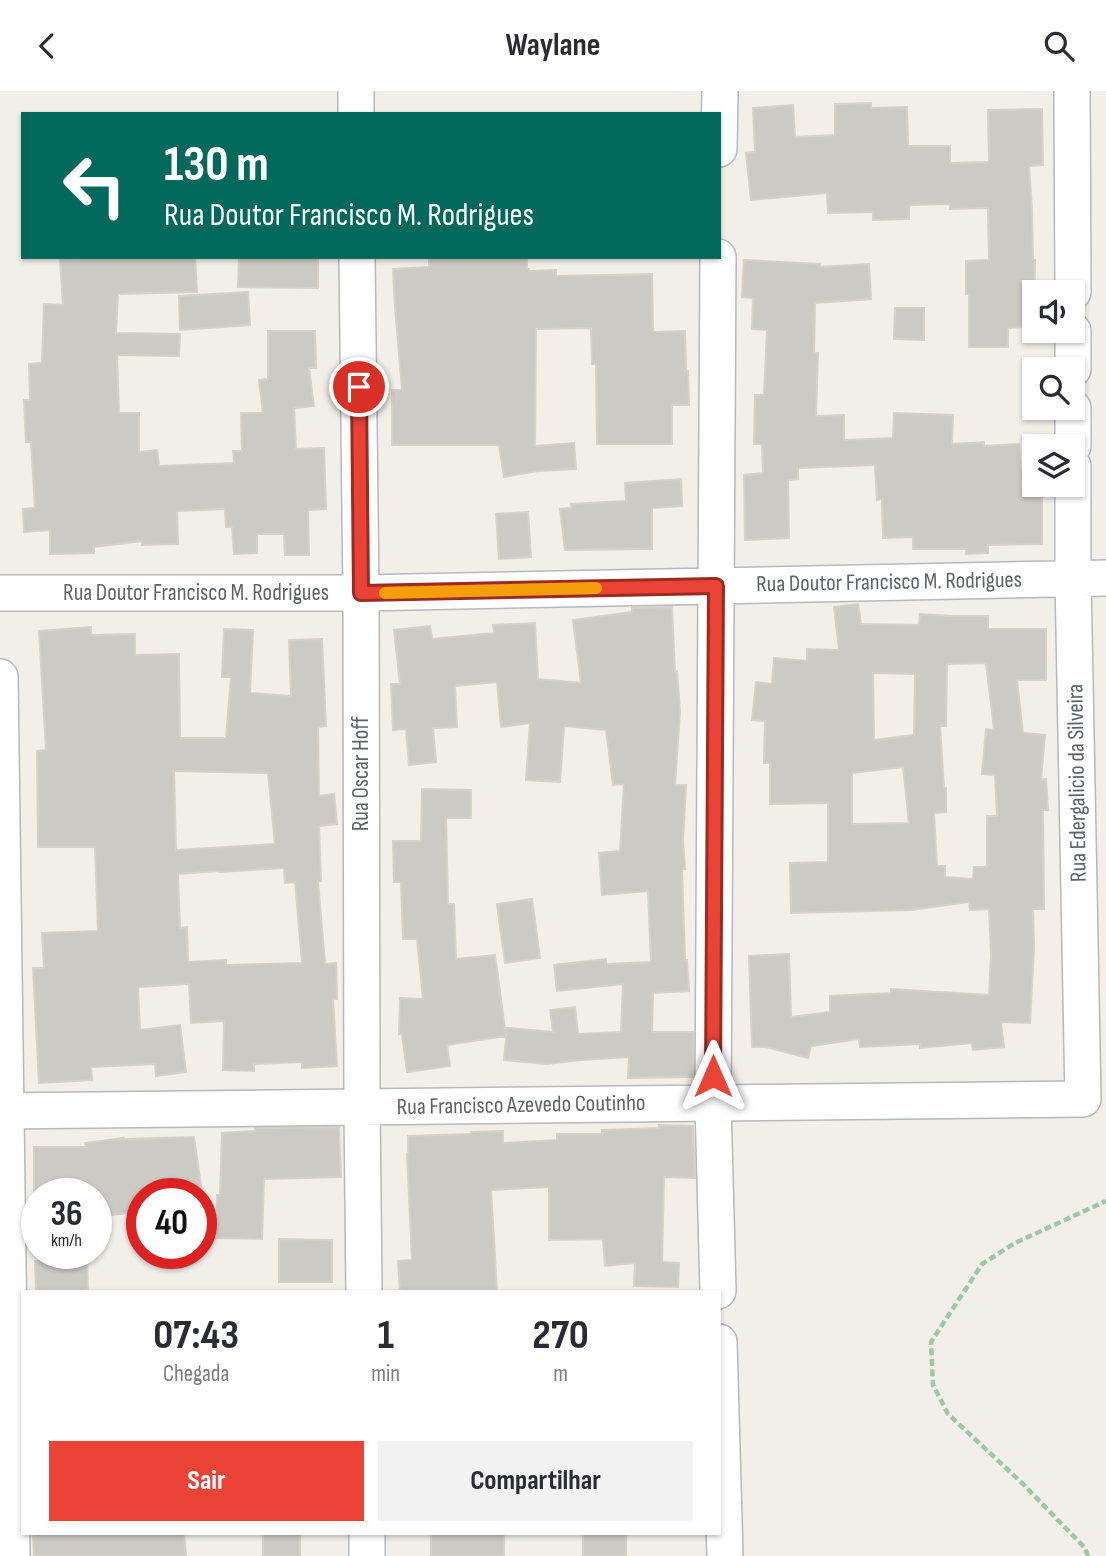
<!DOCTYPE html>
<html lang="pt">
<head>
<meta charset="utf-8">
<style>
	:root { --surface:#fff; --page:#f2f2f3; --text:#2b2b33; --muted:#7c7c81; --accent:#ea4335 }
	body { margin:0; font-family:"Sofia Sans Condensed",sans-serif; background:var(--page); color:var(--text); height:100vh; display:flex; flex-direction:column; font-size:26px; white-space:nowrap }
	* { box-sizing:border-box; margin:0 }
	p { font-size:23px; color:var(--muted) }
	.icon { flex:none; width:38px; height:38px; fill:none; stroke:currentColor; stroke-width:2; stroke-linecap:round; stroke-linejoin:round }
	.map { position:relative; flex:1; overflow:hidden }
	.drawer { position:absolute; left:21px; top:1199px; width:700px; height:245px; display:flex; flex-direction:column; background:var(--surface); border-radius:0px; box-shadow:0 2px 5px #0004 }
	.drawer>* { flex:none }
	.hud { position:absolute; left:21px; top:21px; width:700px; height:147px; border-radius:0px; box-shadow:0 2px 5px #0004; background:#00695c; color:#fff; overflow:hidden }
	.fabs { position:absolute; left:1022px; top:189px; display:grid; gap:14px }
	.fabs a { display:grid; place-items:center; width:63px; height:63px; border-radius:0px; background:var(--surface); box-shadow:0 2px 5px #0004; font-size:35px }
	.speed { position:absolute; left:21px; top:1087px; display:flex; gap:14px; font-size:35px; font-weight:700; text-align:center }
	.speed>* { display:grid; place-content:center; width:91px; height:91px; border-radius:50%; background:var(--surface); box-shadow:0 2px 5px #0004; line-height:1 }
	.speed small { font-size:18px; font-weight:400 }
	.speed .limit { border:10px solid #d22; background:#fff; color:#111 }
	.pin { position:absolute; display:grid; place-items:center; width:60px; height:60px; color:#fff; margin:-30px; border:4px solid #fff; border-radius:50%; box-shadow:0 2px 7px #0007 }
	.me { position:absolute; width:77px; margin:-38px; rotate:0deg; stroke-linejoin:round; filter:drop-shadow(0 0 5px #0008) }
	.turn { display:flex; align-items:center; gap:24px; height:147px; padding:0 28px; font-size:32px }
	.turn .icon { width:91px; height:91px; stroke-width:2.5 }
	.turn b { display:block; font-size:49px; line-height:60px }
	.eta { display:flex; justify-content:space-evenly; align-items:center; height:119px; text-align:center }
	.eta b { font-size:42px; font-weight:700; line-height:49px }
	.action { display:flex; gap:14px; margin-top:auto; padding:14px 28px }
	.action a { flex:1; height:80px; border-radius:0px; background:var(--accent); color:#fff; font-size:28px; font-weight:700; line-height:80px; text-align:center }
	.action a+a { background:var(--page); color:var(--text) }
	header { display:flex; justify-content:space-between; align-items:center; height:91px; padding:0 28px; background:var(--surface); font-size:32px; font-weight:700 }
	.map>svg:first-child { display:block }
	.building { fill:#cccac5; stroke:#d6d1c6; stroke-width:2; fill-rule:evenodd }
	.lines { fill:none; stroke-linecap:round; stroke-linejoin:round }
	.minor-casing { stroke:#b5b8bc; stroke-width:38 }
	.path { stroke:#9cc7a9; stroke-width:4.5; stroke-dasharray:7 3.5; stroke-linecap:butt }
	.minor { stroke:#fff; stroke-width:35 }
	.route-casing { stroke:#982c22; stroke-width:18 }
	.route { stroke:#ea4335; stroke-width:12 }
	.slow { stroke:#f59e0b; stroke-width:12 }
	.labels { text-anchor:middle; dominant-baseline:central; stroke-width:7; stroke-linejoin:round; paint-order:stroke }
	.street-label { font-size:23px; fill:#5f6368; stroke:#fff }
</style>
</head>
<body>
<header><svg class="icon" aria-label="back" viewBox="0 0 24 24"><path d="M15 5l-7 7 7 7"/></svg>Waylane<svg class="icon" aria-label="search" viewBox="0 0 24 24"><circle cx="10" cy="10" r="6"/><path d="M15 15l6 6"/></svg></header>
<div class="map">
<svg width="1106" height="1465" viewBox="0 0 1106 1465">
	<rect width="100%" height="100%" fill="#f1efe8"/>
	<!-- building -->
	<path class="building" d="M871 12V17L907 16 908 55H950V72L989 71 988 19 1042 18 1043 74 1029 75 1032 119 1033 169H1035L1034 235 1008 237V256H969V203H966V170L989 169 988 117 950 118V113L909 114V128L873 129V121L828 122 827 102 751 109 746 62 755 61 753 17 793 14 795 46 835 44V13Z
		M96 166H195L197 201 118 203 116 242 180 243 179 265 117 264 119 322H139V361L157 359 159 375 234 372 233 360H242L241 322H263L259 289 268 288V240H315L316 277H309L314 315 294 317 296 358 324 357 326 418 308 419 309 464H285L284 443H257V462L234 463 232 436H226L225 418 177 420 178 453 142 454V450L94 456V462L50 463V439L24 441 23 418 35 417 31 351H26L24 309H30L29 273 42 272 44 213 63 214 60 169Z
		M239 166H318V197L238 196Z
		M429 166H527V178H529V180L556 179V185L652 183 653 241 685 240 686 280H688L689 314H672V353H597L596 273H592L591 237 536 238 535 355 574 352 576 378 538 380 504 386 499 354H392V299H402L395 216 393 178 429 176Z
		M744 169 820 173 819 176 869 173 871 208 815 212 814 262H818L816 325 844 324V349L893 347 894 322 953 324 952 353 984 351V355L1019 353 1022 397H1042V453L988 454V462L966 463V458H913V446L883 447 882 408 877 409 875 374 798 377V388L788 389 789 447 745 449 744 384 763 382 762 353H754L755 304H764L767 239 752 238 753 207 742 206Z
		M248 201 250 234 180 239 179 205Z
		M895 217H924V249L894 248Z
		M681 388 682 415 652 417V458L565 459 560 418 572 417 571 413 626 410 625 392Z
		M528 421 531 466 499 468 496 423Z
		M858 513 861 533 919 534 920 523 952 525H988V538H1046V589H1017L1023 642 1045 644 1041 689 1046 688 1048 719H1043L1044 818H1033L1034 857 1030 932 1001 931 1004 956 973 959 972 952 920 957V953L860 956 859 948 811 955 808 967 766 956H752L749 865 789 863 791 926 830 921V905L891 902V898L989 904 991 864 989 818 970 819 969 811 911 819 791 822 790 772 828 771V712L770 713V672H764L765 630 752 629 756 591 772 593 774 567 807 570V558L839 559 834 516ZM986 572 994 639 986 638 982 683 995 684 997 725H987V776H974L973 788 945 786V775H937L934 722 946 721V697H944L940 635H946L947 573ZM873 582 915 583 914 644 874 649ZM903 676 909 732 852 733V682Z
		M672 516 675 581 677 580 680 620 675 694H686L683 749 685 778H682L685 869H687L689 900 653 902 652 941H693V986L628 987 629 966 581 969 547 973 504 969 507 937 553 941 550 919 575 916 578 943 621 941 623 893 557 900 554 874 606 868V873L651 871 648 800 602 804 599 762 620 760 624 693 613 694 606 639 564 635 560 691 526 689 530 632 501 636 497 591 455 595 457 636 433 637 436 671 409 674 406 638 393 639 391 593H400L394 539 430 535 432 548 494 542 493 534 535 532 538 588 581 592 573 529 632 521V517Z
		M91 536V544L135 543V564L179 563 180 647H226L231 586H222L224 538 253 539 250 602 291 605 289 549 322 548 326 635 318 636 319 705 334 703 337 733 319 735 321 790H318L325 873 336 872 337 908H333L337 975 302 977V971L254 973V980L223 979 224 930 191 932 189 893 138 896 140 939 180 934 186 981 156 985 155 973 91 976 92 989 39 992 33 877H44L42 842 98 840 95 756H38L37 660 46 659 39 540ZM174 680 268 682 275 753 176 759ZM284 777 285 792 295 791 302 872 226 874V869L188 871 187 836 180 837 178 783 218 780 219 781Z
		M422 698 471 699V727H446L448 813H454L456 868 495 864 506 945 447 954 450 975 407 981 402 943H399L400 907 423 908 417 848H403L401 791H394L393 750H421Z
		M532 808 540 867 505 872 497 813Z
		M659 1034 693 1035 695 1087 664 1086 662 1171 679 1172 678 1196 634 1195 635 1172 605 1175 603 1148 549 1149V1096L491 1099 497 1200H400L398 1170 412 1169 407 1063 408 1062V1045L471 1043V1041L503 1040V1052L557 1049V1043H602V1039L659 1037Z
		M339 1036 341 1086 264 1088 262 1148 216 1147 217 1104H220L222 1042 255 1040V1037Z
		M194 1046 202 1102H142V1120L96 1126V1102H34V1056H86L85 1052 124 1047V1048Z
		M279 1148 332 1149V1191H279Z
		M45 1162H87L88 1200H36L35 1170H45Z
		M33 1442H184L186 1465H34Z
		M263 1442H300V1465H263Z
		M431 1442H504V1465H431Z
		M583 1442H626V1465H583Z"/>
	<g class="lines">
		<!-- minor casing -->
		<g class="minor-casing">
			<path id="minor" d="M356 0V23
				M1072 0 1073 201
				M719 58 720 0
				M357 166 361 502 362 1016 364 1200
				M1073 240V278
				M1073 317V355
				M0 502H361L1106 487
				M0 586 12 1465
				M0 1020 1083 1008 1073 486V375
				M718 1200 713 1012 718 166
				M719 1251 725 1465
				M367 1442V1465"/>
		</g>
		<!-- path -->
		<path class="path" d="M1088 1465 1085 1457 1021 1391 948 1323 933 1294 931 1251 982 1173 1015 1152 1106 1110"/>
		<!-- minor -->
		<use href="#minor" class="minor"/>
	</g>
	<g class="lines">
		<!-- route casing -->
		<g class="route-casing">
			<path id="route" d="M359 296 361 502 716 495 713 985"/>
		</g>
		<!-- route -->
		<use href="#route" class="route"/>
		<!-- slow -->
		<path class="slow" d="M385 502 596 497"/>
	</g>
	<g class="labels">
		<!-- street labels -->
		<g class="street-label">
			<text transform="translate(889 491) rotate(-1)">Rua Doutor Francisco M. Rodrigues</text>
			<text x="196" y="502">Rua Doutor Francisco M. Rodrigues</text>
			<text transform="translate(361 683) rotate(-90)">Rua Oscar Hoff</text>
			<text transform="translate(1077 692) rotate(-91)">Rua Edergalicio da Silveira</text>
			<text transform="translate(521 1014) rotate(-1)">Rua Francisco Azevedo Coutinho</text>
		</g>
	</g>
</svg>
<div class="fabs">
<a><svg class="icon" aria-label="sound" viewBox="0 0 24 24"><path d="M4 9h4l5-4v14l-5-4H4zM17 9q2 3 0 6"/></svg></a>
<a><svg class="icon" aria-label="search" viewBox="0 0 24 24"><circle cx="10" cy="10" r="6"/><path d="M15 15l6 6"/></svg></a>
<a><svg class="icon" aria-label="layers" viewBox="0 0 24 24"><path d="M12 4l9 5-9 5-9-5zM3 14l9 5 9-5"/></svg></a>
</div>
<div class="speed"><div>36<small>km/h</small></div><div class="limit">40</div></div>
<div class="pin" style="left:359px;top:296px;background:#d93025"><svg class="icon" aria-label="arrive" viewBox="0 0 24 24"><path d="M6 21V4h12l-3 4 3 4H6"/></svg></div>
<svg class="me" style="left:713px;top:985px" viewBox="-20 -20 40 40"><path d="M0-17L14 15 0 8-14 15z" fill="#ea4335" stroke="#fff" stroke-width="4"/></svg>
<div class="hud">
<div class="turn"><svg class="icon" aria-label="left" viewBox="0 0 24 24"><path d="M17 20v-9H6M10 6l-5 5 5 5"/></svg><div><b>130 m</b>Rua Doutor Francisco M. Rodrigues</div></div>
</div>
<section class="drawer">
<div class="eta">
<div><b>07:43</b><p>Chegada</p></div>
<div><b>1</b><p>min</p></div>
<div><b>270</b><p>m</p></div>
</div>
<div class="action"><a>Sair</a><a>Compartilhar</a></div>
</section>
</div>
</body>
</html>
